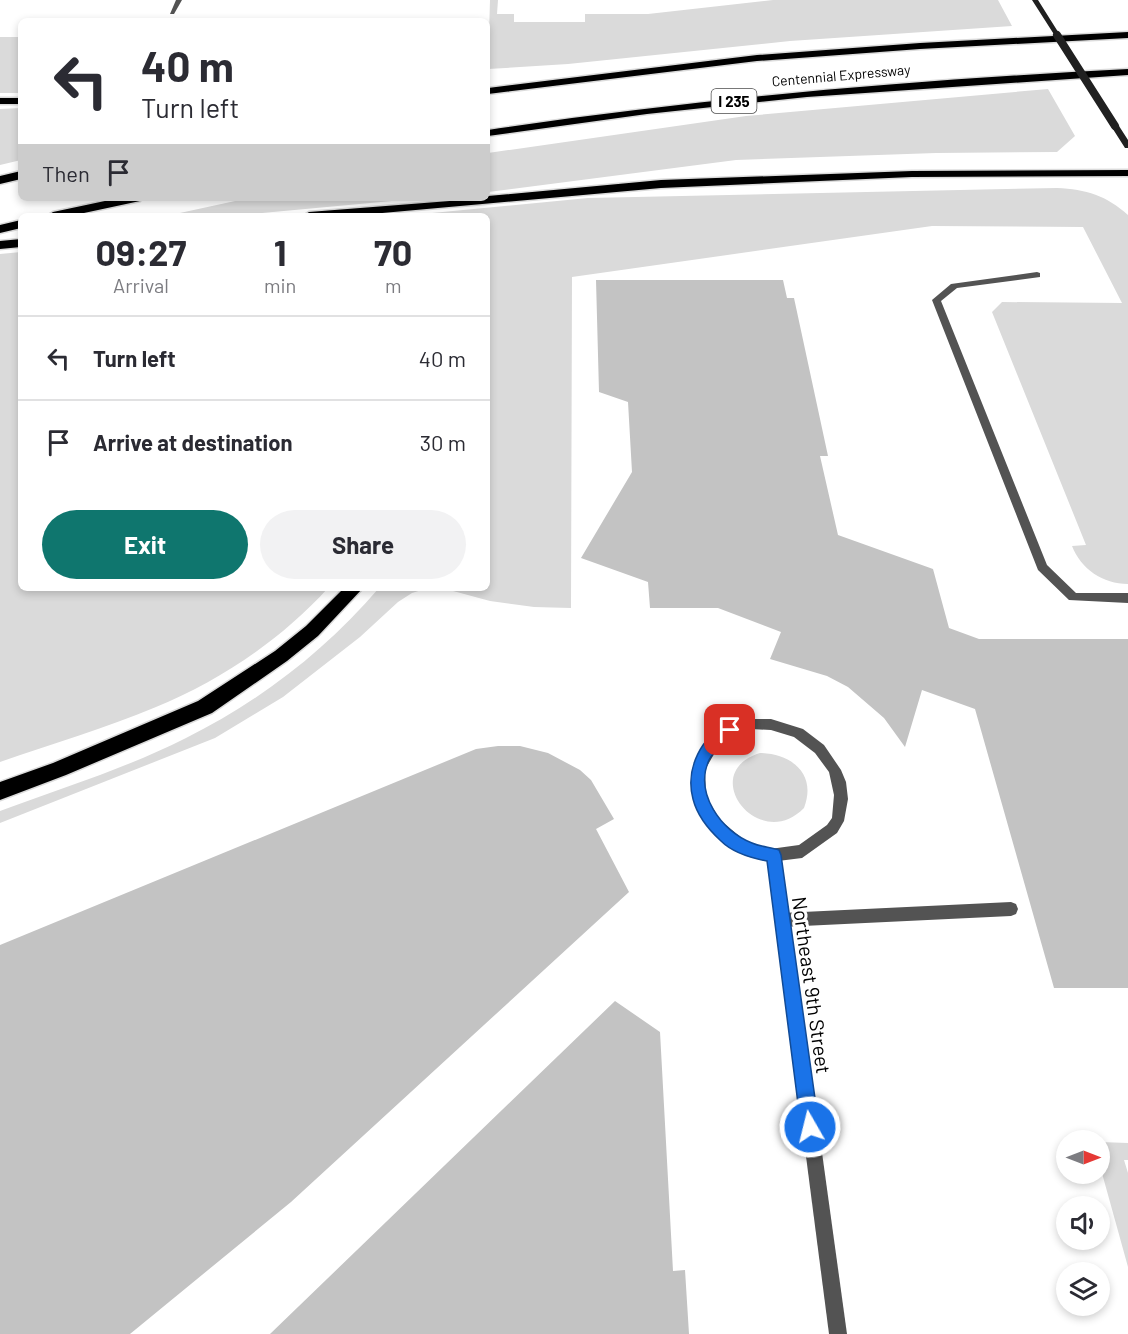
<!DOCTYPE html>
<html lang="en">
<head>
<meta charset="utf-8">
<style>
	:root { --surface:#fff; --page:#f2f2f3; --text:#2b2b33; --muted:#7c7c81; --line:#e1e1e2; --accent:#0f766e }
	body { margin:0; font-family:Barlow,sans-serif; background:var(--page); color:var(--text); height:100vh; display:flex; flex-direction:column; font-size:22px; white-space:nowrap }
	* { box-sizing:border-box; margin:0 }
	p { font-size:20px; color:var(--muted) }
	.icon { flex:none; width:33px; height:33px; fill:none; stroke:currentColor; stroke-width:2; stroke-linecap:round; stroke-linejoin:round }
	.map { position:relative; flex:1; overflow:hidden }
	.side { position:absolute; left:18px; top:213px; width:472px; height:378px; display:flex; flex-direction:column; background:var(--surface); border-radius:9px; box-shadow:0 3px 9px #0003 }
	.side>* { flex:none }
	.guide { position:absolute; left:18px; top:18px; width:472px; height:183px; border-radius:9px; box-shadow:0 3px 9px #0003; background:#fff; color:var(--text); overflow:hidden }
	.needle { width:39px; rotate:90deg }
	.tools { position:absolute; left:1056px; top:1130px; display:grid; gap:12px }
	.tools a { display:grid; place-items:center; width:54px; height:54px; border-radius:50%; background:var(--surface); box-shadow:0 3px 9px #0003; font-size:30px }
	.pin { position:absolute; display:grid; place-items:center; width:51px; height:51px; color:#fff; margin:-26px; border-radius:12px; box-shadow:0 3px 9px #0006 }
	.me { position:absolute; width:66px; margin:-33px; rotate:352deg; stroke-linejoin:round; filter:drop-shadow(0 0 4px #0008) }
	.turn { display:flex; align-items:center; gap:21px; height:126px; padding:0 24px; font-size:27px }
	.turn .icon { width:78px; height:78px; stroke-width:2.5 }
	.turn b { display:block; font-size:42px; line-height:51px }
	.then { display:flex; align-items:center; height:57px; padding:0 24px; background:#0003; gap:12px; font-size:22px }
	.eta { display:flex; justify-content:space-evenly; align-items:center; height:102px; text-align:center }
	.eta b { font-size:36px; font-weight:700; line-height:42px }
	.primary-button { display:flex; gap:12px; margin-top:auto; padding:12px 24px }
	.primary-button a { flex:1; height:69px; border-radius:36px; background:var(--accent); color:#fff; font-size:24px; font-weight:700; line-height:69px; text-align:center }
	.primary-button a+a { background:var(--page); color:var(--text) }
	ul { padding:0; list-style:none }
	li { display:flex; align-items:center; gap:18px; height:84px; padding:0 24px; border-top:2px solid var(--line) }
	li div { flex:1 }
	li b { display:block; font-size:22px }
	li em { font-style:normal }
	.map>svg:first-child { display:block }
	.green { fill:#dadada }
	.building { fill:#c3c3c3 }
	.lines { fill:none; stroke-linecap:round; stroke-linejoin:round }
	.motorway-casing { stroke:#dbdbdb; stroke-width:3 }
	.service { fill:#535353; fill-rule:evenodd }
	.minor { fill:#535353; fill-rule:evenodd }
	.secondary { fill:#202020; fill-rule:evenodd }
	.motorway { fill:#000; fill-rule:evenodd }
	.secondary-bridge { stroke:#202020; stroke-width:8 }
	.route { fill:#1a73e8; stroke:#114b97; stroke-width:1.5 }
	.labels { text-anchor:middle; dominant-baseline:central; stroke-width:6; stroke-linejoin:round; paint-order:stroke }
	.far-street-label { font-size:14px; fill:#000; stroke:#fff }
	.shield { fill:#fff; stroke:#4c4c4c; stroke-width:1.5 }
	.shield-label { font-size:15px; font-weight:bold; fill:#000 }
	.near-street-label { font-size:20px; fill:#000; stroke:#fff }
</style>
</head>
<body>
<div class="map">
<svg width="1128" height="1334" viewBox="0 0 1128 1334">
	<rect width="100%" height="100%" fill="#fff"/>
	<!-- green -->
	<path class="green" d="M490 0H498L497 14H514V22H585V14H648L773 0H998L1012 26 790 41 568 64 488 69Z
		M0 37H21V93H0Z
		M1048 89 1075 136 1057 152 936 153 736 160 488 192V153L746 116Z
		M21 108V160L0 165V109Z
		M1057 188C1086 189 1107 196 1128 215V584C1103 584 1081 569 1072 546L1086 545 992 312 1002 302 1122 303 1083 227 932 226 572 277 571 608 534 607 490 601 442 588H488V216H401L588 198Z
		M249 198H424L229 216H166Z
		M21 252V588H328C282 639 220 681 156 707 105 728 52 744 0 762V254Z
		M379 588H428L412 593 398 602 360 637 283 697 215 738 0 823V811C62 788 127 768 186 738 260 701 325 651 379 588Z
		M760 753C792 754 817 774 804 808 759 854 696 773 760 753Z
		M1100 1142 1128 1143V1160H1124L1128 1173V1267L1100 1166Z"/>
	<!-- building -->
	<path class="building" d="M596 280H783L787 298H794L828 456H820L838 535 933 569 949 628 979 639H1128V988H1054L975 709 922 690 905 747 884 718 848 687 827 676 770 659 781 632 718 608H650L648 582 581 558 632 472 628 402 599 392Z
		M498 746H520L548 753 580 770 591 780 614 819 596 829 629 892 291 1202 130 1334H0V945L476 749Z
		M615 1001 660 1032 673 1271 685 1270 689 1334H270Z"/>
	<g class="lines">
		<!-- motorway casing -->
		<g class="motorway-casing">
			<path id="motorway" d="M1128 32V38L920 49 757 61 488 94V88L757 55 920 43Z
				M1128 69V75L807 97 647 114 488 136V130C700 98 914 80 1128 69Z
				M0 98H21V104H0Z
				M1128 170V176L912 177 661 188 349 216H303L309 212 488 198V196L661 180 912 171Z
				M21 171V179L0 184V176Z
				M119 198H142L140 201 70 216H47L53 212Z
				M21 220V228L0 233V225Z
				M21 239V247L0 249V241Z
				M344 588H363L318 636 287 661 212 713 66 775 0 800V782L53 763 198 701 275 651 306 626Z"/>
		</g>
		<!-- service -->
		<path class="service" d="M176 0H182L174 14H170Z
			M1037 272 1040 273V277L957 288 941 301 1047 565 1076 593H1128V603L1069 600 1038 570 932 300 951 284Z
			M751 719H771L803 729 824 745 841 770 846 782 848 799 844 821 837 833 802 858 770 862 735 849 710 829 693 797 692 769 709 739ZM752 729 771 730 794 737 815 753 829 772 834 795 832 818 827 825 799 845 770 849 744 840 720 820 706 796 705 770 718 747Z
			M1011 902 1016 904 1018 909 1016 914 1011 916 782 927 777 925 775 920 777 915 782 913Z"/>
		<!-- minor -->
		<path class="minor" d="M774 849 779 850 781 855 847 1334H829L767 855 769 850Z"/>
		<!-- secondary -->
		<path class="secondary" d="M1032 0H1038L1060 35 1059 36H1055Z
			M1112 124 1119 126 1128 140V148H1125L1111 126Z"/>
		<!-- motorway -->
		<use href="#motorway" class="motorway"/>
		<!-- secondary-bridge -->
		<path class="secondary-bridge" d="M1057 35 1115 126"/>
	</g>
	<!-- route -->
	<path class="route" d="M730 724 735 726 737 730C732 742 715 747 709 760 694 793 721 831 752 843 761 847 770 847 779 850L781 855 819 1127 817 1134 810 1136 804 1134 801 1127 767 861C751 858 733 853 721 841 709 830 697 815 693 799 685 769 701 735 730 724Z"/>
	<g class="labels">
		<!-- far-street labels -->
		<g class="far-street-label">
			<text transform="translate(841 75) rotate(-5)">Centennial Expressway</text>
		</g>
		<!-- shield labels -->
		<rect class="shield" x="711.5" y="89" width="45" height="24" rx="4.5"/>
		<g class="shield-label">
			<text x="734" y="101">I 235</text>
		</g>
		<!-- near-street labels -->
		<g class="near-street-label">
			<text transform="translate(812 985) rotate(82)">Northeast 9th Street</text>
		</g>
	</g>
</svg>
<div class="tools">
<a><svg class="needle" viewBox="-14 -14 28 28"><path d="M0-13l5 13h-10z" fill="#e53935"/><path d="M0 13l5-13h-10z" fill="#7c7c81"/></svg></a>
<a><svg class="icon" aria-label="sound" viewBox="0 0 24 24"><path d="M4 9h4l5-4v14l-5-4H4zM17 9q2 3 0 6"/></svg></a>
<a><svg class="icon" aria-label="layers" viewBox="0 0 24 24"><path d="M12 4l9 5-9 5-9-5zM3 14l9 5 9-5"/></svg></a>
</div>
<div class="pin" style="left:730px;top:730px;background:#d93025"><svg class="icon" aria-label="arrive" viewBox="0 0 24 24"><path d="M6 21V4h12l-3 4 3 4H6"/></svg></div>
<svg class="me" style="left:810px;top:1127px" viewBox="-20 -20 40 40"><circle r="17" fill="#1a73e8" stroke="#fff" stroke-width="3"/><path d="M0-11L8 9 0 5-8 9z" fill="#fff"/></svg>
<div class="guide">
<div class="turn"><svg class="icon" aria-label="left" viewBox="0 0 24 24"><path d="M17 20v-9H6M10 6l-5 5 5 5"/></svg><div><b>40 m</b>Turn left</div></div>
<div class="then">Then<svg class="icon" aria-label="arrive" viewBox="0 0 24 24"><path d="M6 21V4h12l-3 4 3 4H6"/></svg></div>
</div>
<section class="side">
<div class="eta">
<div><b>09:27</b><p>Arrival</p></div>
<div><b>1</b><p>min</p></div>
<div><b>70</b><p>m</p></div>
</div>
<ul>
<li><svg class="icon" aria-label="left" viewBox="0 0 24 24"><path d="M17 20v-9H6M10 6l-5 5 5 5"/></svg><div><b>Turn left</b></div><em>40 m</em></li>
<li><svg class="icon" aria-label="arrive" viewBox="0 0 24 24"><path d="M6 21V4h12l-3 4 3 4H6"/></svg><div><b>Arrive at destination</b></div><em>30 m</em></li>
</ul>
<div class="primary-button"><a>Exit</a><a>Share</a></div>
</section>
</div>
</body>
</html>
